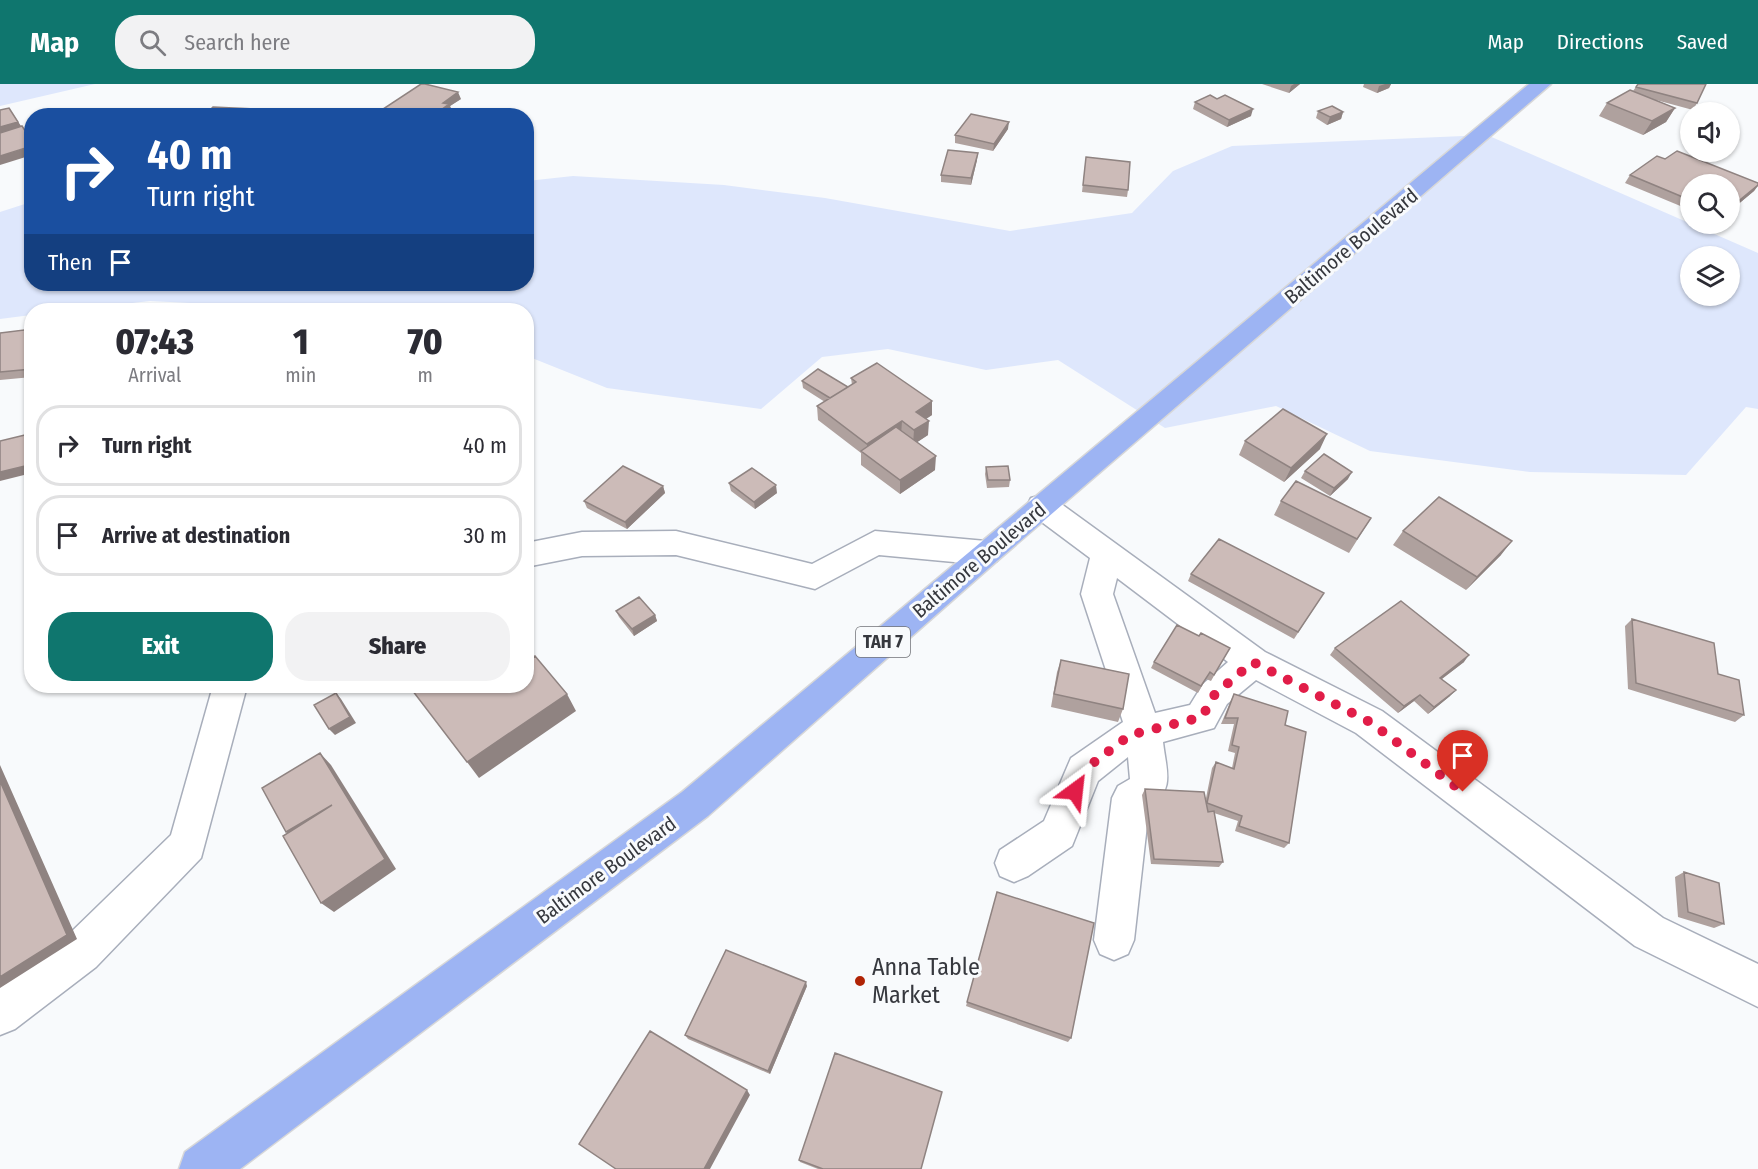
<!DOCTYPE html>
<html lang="en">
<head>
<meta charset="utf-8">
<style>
	:root { --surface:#fff; --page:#f2f2f3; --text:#2b2b33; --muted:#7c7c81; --line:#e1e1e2; --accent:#0f766e }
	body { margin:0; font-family:"Fira Sans Condensed",sans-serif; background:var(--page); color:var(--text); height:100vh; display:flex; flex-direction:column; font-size:22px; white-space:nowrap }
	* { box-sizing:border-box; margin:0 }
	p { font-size:20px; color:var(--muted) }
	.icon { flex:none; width:33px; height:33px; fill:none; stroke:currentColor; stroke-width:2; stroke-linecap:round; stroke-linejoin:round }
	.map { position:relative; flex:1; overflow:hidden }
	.sheet { position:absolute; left:24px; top:219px; width:510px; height:390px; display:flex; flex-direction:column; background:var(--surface); border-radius:24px; box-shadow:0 2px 4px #0004 }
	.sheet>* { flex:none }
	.top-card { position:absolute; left:24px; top:24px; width:510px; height:183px; border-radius:24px; box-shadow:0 2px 4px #0004; background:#1a4fa0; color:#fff; overflow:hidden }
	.buttons { position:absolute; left:1680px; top:18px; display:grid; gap:12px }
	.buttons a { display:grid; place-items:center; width:60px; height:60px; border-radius:50%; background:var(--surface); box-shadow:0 2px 4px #0004; font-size:30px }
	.pin { position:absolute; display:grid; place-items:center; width:51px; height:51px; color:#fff; margin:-62px -26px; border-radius:50% 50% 50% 0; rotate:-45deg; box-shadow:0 0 6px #0007 }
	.pin .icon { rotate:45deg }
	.me { position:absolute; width:66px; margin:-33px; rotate:30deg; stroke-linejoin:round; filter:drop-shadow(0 0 4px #0008) }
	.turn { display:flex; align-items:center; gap:21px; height:126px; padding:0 24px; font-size:27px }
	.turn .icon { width:78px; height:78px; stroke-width:2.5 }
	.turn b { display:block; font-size:42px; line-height:51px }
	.then { display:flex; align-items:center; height:57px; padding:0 24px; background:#0003; gap:12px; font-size:22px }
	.eta { display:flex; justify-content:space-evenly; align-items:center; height:102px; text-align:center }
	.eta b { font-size:36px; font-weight:800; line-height:42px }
	.action { display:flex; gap:12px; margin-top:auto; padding:12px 24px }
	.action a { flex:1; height:69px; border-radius:24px; background:var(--accent); color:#fff; font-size:24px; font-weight:800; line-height:69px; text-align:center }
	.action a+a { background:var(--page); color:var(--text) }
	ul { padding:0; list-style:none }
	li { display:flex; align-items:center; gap:18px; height:81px; margin:0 12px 9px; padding:0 12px; border:3px solid var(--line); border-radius:24px }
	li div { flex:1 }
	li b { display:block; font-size:22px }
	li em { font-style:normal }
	header { display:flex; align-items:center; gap:36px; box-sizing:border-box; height:84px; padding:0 30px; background:var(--accent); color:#fff }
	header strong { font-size:28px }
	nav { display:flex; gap:33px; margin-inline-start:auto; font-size:21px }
	.search { width:420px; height:54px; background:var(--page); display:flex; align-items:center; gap:15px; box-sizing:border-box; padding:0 21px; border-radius:24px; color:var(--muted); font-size:22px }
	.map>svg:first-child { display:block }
	.green { fill:#dee7fc; fill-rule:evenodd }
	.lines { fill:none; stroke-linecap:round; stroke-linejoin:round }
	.minor-casing { stroke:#a8aebb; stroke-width:3 }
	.highway-casing { stroke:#d7d7d8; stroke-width:3 }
	.minor { fill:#fff; fill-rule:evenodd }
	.highway { fill:#9db4f3; fill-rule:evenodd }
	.wall { fill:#afa19e }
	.shaded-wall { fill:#8f8381 }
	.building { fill:#ccbbb8; stroke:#8f8381; stroke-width:1.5 }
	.route { stroke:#e11d48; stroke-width:10; stroke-dasharray:0 18 }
	.poi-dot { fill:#b02305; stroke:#f8fafc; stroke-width:2 }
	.labels { text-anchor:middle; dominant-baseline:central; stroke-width:6; stroke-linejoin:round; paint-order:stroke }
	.shield { fill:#f8fafc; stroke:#707277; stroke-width:1.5 }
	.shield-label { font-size:18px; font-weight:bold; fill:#36383e }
	.street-label { font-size:20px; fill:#36383e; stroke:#f8fafc }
	.near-poi-label { font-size:24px; fill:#36383e; stroke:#f8fafc; text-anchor:start }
</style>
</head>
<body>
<header>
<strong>Map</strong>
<div class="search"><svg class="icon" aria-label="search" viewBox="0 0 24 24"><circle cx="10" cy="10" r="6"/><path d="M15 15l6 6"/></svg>Search here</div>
<nav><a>Map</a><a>Directions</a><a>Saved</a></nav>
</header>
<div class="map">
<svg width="1758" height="1085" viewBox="0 0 1758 1085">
	<rect width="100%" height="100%" fill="#f8fafc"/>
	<!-- green -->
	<path class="green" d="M0 0H95L0 22Z
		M1487 51 1758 169V325L1746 323 1686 391 1530 388 1370 367 1276 322 1165 344 1058 276 986 286 888 265 822 273 761 325 607 304 527 272 526 226H331L150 217 70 226H32L31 231 0 235V128L31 118 32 200H526L527 97 573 92 724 101 825 114 1010 147 1132 129 1173 87 1232 62ZM1690 172H1730V212H1690Z"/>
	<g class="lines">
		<!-- minor casing -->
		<g class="minor-casing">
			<path id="minor" d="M1042 411 1053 414 1265 568 1382 627 1663 834 1758 880V923L1635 862 1356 649 1256 596 1227 620 1214 644 1163 658C1166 686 1176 706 1149 723L1134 856 1128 870 1114 876 1100 870 1094 856 1112 714 1118 702 1130 695 1128 673 1098 697 1072 762 1028 792 1014 798 1000 792 995 779 1000 766 1044 737 1071 674 1123 638 1081 510 1090 474 1031 430 1027 422 1031 414ZM1117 494 1228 578 1203 600 1190 621 1155 629 1113 510Z
				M676 447 812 480 875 447 986 457 997 461 1002 469 997 477 986 481 879 471 815 505 676 471 582 472 526 483V459L582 448Z
				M213 602H247L201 774 96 883 15 945 0 951V903L66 853 171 751Z"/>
		</g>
		<!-- highway casing -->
		<g class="highway-casing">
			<path id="highway" d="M1529 0H1551L997 477 708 732 240 1085H179L185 1068 682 708Z"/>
		</g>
		<!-- minor -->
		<use href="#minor" class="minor"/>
		<!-- highway -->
		<use href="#highway" class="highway"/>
	</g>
	<!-- wall -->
	<path class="wall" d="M1262 0H1300L1289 9Z
		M1364 0H1391L1389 4 1377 9 1363 3Z
		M1638 0 1697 19 1693 26 1656 16 1675 24 1666 38 1643 51 1599 32 1607 19 1633 7Z
		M461 15 450 22 452 27 446 32H378L377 29Z
		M1195 18 1251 32 1227 43 1193 25Z
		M1318 27 1343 28 1341 35 1327 41 1316 34Z
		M1008 45 993 67 955 59V51Z
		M1665 75 1758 99V102L1754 107 1730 127V100H1690V126L1625 99 1630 91Z
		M977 76 971 101 941 98V91Z
		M1085 81 1128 106 1127 113 1082 108Z
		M32 245V293L0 296V249Z
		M851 294 932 331 926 335 928 351 917 358 935 386 900 410 861 381V369L818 336 817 322 825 318 803 304 802 297 848 303 852 301Z
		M1245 357 1320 365 1284 398 1239 371Z
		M986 383 1010 396 1009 403 987 404 985 390Z
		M1305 387 1348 395 1330 412 1301 394Z
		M729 399 777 409 755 425 731 407Z
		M663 402 665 409 627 445 587 424 584 417Z
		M1281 417 1371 434 1349 469 1274 431Z
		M1403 447 1501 471 1466 506 1393 461Z
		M1191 490 1324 509 1294 555 1188 497Z
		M616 527 655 531 657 537 634 552 619 533Z
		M1632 535 1718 590 1744 631 1735 638 1628 605 1625 542Z
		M1199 552 1230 564 1211 597 1206 595 1198 609 1151 584 1154 578Z
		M1335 564 1464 578 1442 595 1450 612 1428 630 1414 617 1398 629 1330 571Z
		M1061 576 1123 625 1118 638 1051 623 1057 588Z
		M1234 610 1285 641 1289 759 1284 764 1235 747 1238 737 1214 729 1223 778 1219 783 1151 780 1142 711 1145 705 1206 714 1212 684 1216 678 1232 684 1235 669 1228 667 1234 640H1221L1231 616Z
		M1684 788 1724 840 1714 844 1678 833 1675 793Z
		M997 808 1071 954 1068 958 966 922Z
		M807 902 770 990 688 955 685 951Z
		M799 1076 921 1085H818L800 1078Z"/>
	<!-- shaded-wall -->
	<path class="shaded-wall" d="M1294 0H1300L1289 9 1291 2Z
		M1385 0H1391L1389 4 1377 9 1379 2Z
		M458 8 461 15 450 22 452 27 446 32H435L443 19Z
		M9 24 23 45 0 52V43Z
		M1675 24 1666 38 1643 51 1652 37Z
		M254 25 257 32H248Z
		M1253 25 1251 32 1227 43 1229 36Z
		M1343 28 1341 35 1327 41 1330 33Z
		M1009 38 1008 45 993 67 994 60Z
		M32 62V71L0 81V72Z
		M978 69 977 76 971 101V94Z
		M1758 101 1754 107 1730 127V124Z
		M932 317V331L915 342 916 328Z
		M902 337 901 352 867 371V360Z
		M929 337 928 351 913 361 914 346Z
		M29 350 32 352V389L0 397V388Z
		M1327 350 1320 365 1284 398 1291 384Z
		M936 372 935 386 900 410V396Z
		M1352 388 1348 395 1330 412 1334 404Z
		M776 401 777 409 755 425 754 418Z
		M663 402 665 409 627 445 625 438Z
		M1512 457 1501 471 1466 506 1477 493Z
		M655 531 657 537 634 552 632 545Z
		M1469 571 1464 578 1435 600 1440 594Z
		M1456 606 1450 612 1428 630 1434 623Z
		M336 609 341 615 356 639 335 651 329 645Z
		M567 610 576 627 479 694 467 678Z
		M1420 611 1414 617 1398 629 1404 622Z
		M320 669 331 681 396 785 334 828 321 819Z
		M0 681 77 855 0 904Z
		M332 721 299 759 286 748Z
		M806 898 807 902 770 990 768 987Z
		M747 1006 750 1011 710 1085H704Z"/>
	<!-- building -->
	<path class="building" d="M421 0H425L458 8 443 19 449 20 434 31 427 29 424 32H387L377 29Z
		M1638 0H1706L1697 19 1636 3Z
		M1630 6 1675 24 1652 37 1607 19Z
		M1210 11 1217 15 1225 11 1253 25 1229 36 1195 18Z
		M1332 22 1343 28 1330 33 1318 27Z
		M213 23 254 25 248 32H204Z
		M9 24 18 38 0 43V26Z
		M971 30 1009 38 994 60 955 51Z
		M22 42 32 57V62L0 72V49Z
		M948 66 978 69 971 94 941 91Z
		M1677 67 1758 99V101L1730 124V100H1690V116L1630 91 1657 72 1665 75Z
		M1086 73 1130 78 1128 106 1083 101Z
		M32 245V285L0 288V249Z
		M877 279 932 317 916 328 929 337 914 346 902 337 867 360 817 322 856 298 851 294Z
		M818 285 848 303 830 314 802 297Z
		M1283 325 1327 350 1291 384 1245 357Z
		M896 343 936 372 900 396 861 367Z
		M29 350 25 382 0 388V357Z
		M1324 370 1352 388 1334 404 1305 387Z
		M623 382 663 402 625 438 584 417Z
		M1008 382 1010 396H988L986 383Z
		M752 384 776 401 754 418 729 399Z
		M1296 397 1371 434 1357 455 1281 417Z
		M1439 413 1512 457 1477 493 1403 447Z
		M1219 455 1324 509 1298 548 1191 490Z
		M639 513 655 531 632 545 616 527Z
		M1401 517 1469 571 1440 594 1456 606 1434 623 1420 611 1404 622 1335 564Z
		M1632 535 1714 559 1718 590 1739 596 1744 631 1636 599Z
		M1177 541 1199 552 1201 549 1230 564 1214 591 1210 588 1201 602 1154 578Z
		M535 572 567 610 467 678 409 602H526V577Z
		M1061 576 1129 590 1123 625 1054 610Z
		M336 609 350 633 329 645 314 621Z
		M1234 610 1288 627 1285 641 1306 648 1289 759 1239 742 1242 732 1207 719 1216 678 1234 685 1239 663 1232 661 1238 634H1225Z
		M320 669 385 775 321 819 283 752 332 721 286 748 262 704Z
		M0 697 67 851 0 893Z
		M1145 705 1204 708 1208 728 1214 727 1223 778 1154 775Z
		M1684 788 1719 799 1724 840 1688 828Z
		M997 808 1094 839 1071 954 967 918Z
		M726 866 806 898 768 987 685 951Z
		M650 947 747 1006 704 1085H616L579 1060Z
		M835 969 942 1008 921 1085H823L799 1076Z"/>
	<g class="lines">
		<!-- route -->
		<path class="route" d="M1075 707 1084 686 1130 651 1202 633 1215 610 1253 578 1370 638 1463 708"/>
	</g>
	<!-- markers -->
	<circle class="poi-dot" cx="860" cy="897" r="6"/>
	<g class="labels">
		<!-- shield labels -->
		<rect class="shield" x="856" y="543" width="54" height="30" rx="4.5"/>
		<g class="shield-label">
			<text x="883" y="558">TAH 7</text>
		</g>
		<!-- street labels -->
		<g class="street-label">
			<text transform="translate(1351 162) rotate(-40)">Baltimore Boulevard</text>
			<text transform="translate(979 476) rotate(-40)">Baltimore Boulevard</text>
			<text transform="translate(606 786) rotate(-36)">Baltimore Boulevard</text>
		</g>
		<!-- near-poi labels -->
		<g class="near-poi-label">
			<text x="872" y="883">Anna Table<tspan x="872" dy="28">Market</tspan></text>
		</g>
	</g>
</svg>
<div class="buttons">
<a><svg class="icon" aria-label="sound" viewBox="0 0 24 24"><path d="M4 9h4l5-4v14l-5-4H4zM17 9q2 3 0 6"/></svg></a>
<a><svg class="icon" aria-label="search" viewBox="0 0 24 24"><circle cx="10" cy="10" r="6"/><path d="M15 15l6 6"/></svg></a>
<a><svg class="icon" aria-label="layers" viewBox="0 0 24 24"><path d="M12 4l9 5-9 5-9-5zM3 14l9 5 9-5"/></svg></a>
</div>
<div class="pin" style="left:1463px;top:708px;background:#d93025"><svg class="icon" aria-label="arrive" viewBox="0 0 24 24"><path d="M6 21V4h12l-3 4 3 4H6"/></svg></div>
<svg class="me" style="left:1075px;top:707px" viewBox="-20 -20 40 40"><path d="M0-17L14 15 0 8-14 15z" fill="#e11d48" stroke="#fff" stroke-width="4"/></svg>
<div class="top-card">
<div class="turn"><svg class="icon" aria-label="right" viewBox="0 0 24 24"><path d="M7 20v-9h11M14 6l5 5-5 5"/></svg><div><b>40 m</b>Turn right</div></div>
<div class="then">Then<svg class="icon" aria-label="arrive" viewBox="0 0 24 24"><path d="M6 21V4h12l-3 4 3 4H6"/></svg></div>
</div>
<section class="sheet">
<div class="eta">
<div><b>07:43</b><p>Arrival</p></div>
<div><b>1</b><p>min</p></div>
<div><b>70</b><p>m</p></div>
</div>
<ul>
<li><svg class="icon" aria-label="right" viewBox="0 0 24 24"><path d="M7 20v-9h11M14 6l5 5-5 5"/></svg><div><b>Turn right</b></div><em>40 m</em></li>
<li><svg class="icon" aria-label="arrive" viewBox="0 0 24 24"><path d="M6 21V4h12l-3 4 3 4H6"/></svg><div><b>Arrive at destination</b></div><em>30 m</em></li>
</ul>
<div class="action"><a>Exit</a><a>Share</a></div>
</section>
</div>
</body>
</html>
